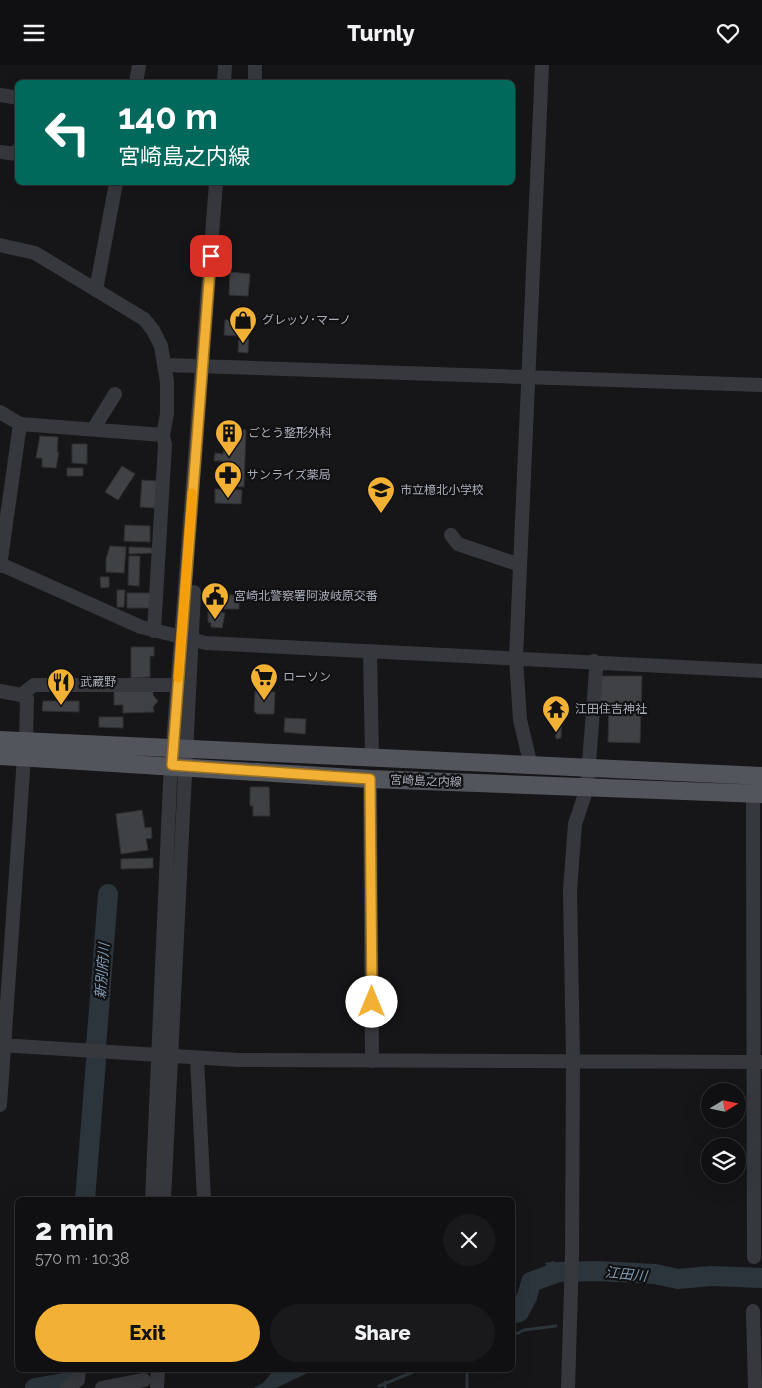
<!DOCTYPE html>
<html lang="en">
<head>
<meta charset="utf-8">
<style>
	:root { --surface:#101012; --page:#19191b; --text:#f1f3f6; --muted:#9c9d9f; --line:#303032; --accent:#f2b134 }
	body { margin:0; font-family:Raleway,"Noto Sans JP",sans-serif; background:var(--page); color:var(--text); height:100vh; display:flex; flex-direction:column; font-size:19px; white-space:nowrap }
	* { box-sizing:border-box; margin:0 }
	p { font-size:16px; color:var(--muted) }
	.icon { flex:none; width:28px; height:28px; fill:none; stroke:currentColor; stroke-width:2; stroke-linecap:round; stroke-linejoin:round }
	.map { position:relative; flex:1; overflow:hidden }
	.sheet { position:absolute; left:15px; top:1132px; width:500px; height:175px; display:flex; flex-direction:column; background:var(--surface); border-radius:8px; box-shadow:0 5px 20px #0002,0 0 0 1px var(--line) }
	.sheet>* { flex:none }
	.banner { position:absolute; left:15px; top:15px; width:500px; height:105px; border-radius:8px; box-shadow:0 5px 20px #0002,0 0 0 1px var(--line); background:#00695c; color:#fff; overflow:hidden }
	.needle { width:32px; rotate:80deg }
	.tools { position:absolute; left:701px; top:1018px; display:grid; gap:10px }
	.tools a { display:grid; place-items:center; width:45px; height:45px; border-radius:50%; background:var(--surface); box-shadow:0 5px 20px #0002,0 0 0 1px var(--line); font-size:25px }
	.pin { position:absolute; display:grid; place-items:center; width:42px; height:42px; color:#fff; margin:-21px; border-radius:10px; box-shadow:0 2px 8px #0006 }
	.me { position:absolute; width:55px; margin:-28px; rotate:0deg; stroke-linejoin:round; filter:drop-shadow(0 0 4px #0008) }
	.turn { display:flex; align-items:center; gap:18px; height:105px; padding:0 20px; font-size:22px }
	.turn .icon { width:65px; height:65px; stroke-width:2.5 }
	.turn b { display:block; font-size:35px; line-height:42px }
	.round { display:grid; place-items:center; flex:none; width:52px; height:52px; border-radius:26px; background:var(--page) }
	.headline { display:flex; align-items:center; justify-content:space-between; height:85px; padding:0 20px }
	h1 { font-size:30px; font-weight:800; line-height:38px }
	.action { display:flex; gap:10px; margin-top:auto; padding:10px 20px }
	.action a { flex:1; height:58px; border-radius:30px; background:var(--accent); color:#111; font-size:20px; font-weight:800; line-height:58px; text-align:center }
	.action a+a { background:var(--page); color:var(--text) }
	header { display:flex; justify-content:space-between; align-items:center; height:65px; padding:0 20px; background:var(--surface); font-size:22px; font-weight:800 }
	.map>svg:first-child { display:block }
	.water { fill:#2c353c }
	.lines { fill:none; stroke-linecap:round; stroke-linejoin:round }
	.stream { stroke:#2c353c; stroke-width:3 }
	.river { stroke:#2c353c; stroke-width:20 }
	.building { fill:#404145; stroke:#303034 }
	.minor { stroke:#37383d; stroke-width:14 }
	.major { stroke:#53555c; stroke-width:18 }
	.route-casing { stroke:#9d7322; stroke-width:12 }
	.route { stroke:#f2b134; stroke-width:9 }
	.slow { stroke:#f59e0b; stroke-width:9 }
	.labels { text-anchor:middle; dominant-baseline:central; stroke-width:4.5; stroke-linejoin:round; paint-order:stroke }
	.poi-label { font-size:12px; fill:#a8adb8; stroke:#111113; text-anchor:start }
	.street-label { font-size:12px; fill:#a8adb8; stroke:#111113 }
	.water-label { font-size:14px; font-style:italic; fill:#7f9bb3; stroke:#111113 }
</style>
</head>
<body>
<header><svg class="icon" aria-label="menu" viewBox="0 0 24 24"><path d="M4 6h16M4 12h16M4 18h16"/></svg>Turnly<svg class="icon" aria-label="heart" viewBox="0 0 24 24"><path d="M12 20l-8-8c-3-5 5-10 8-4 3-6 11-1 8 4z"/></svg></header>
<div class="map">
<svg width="762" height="1323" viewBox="0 0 762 1323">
	<rect width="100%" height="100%" fill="#161618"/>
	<!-- water -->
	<path class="water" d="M554 1196 557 1204 563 1203V1210L534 1218 524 1249 513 1256V1243L523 1232 524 1215 547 1209 549 1205 545 1198Z
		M274 1305H314L276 1323H254L263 1318Z"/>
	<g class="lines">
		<!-- stream -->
		<path class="stream" d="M512 1271 524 1265 556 1261
			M467 1305V1323
			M385 1317V1323
			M379 1321 418 1305"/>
		<!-- river -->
		<path class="river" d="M96 982 108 829
			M85 1135 96 996
			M512 1249 519 1247 527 1232 531 1217 558 1207 597 1206 655 1209 678 1214 711 1211 762 1213
			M35 1323 69 1317 72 1314"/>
	</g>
	<!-- building -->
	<path class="building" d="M230 207 250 209 248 231 229 230Z
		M225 255H238V259L249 260 248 288 238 287 239 271 224 270Z
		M228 364 246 365 244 422 222 420 223 396H214L215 388 223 389 224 384H227Z
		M40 371 58 372 57 387H59L56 403 42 402V393H36Z
		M72 379H87V399L72 398Z
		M122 401 135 409 118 435 105 427Z
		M67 403H83V411H67Z
		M142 415 157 416 155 443 140 442Z
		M215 424 242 425 241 439 215 438Z
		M125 460 150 461V477L124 476Z
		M110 481 126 482 124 508 106 507V494Z
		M129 482 152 483V488L129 489Z
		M129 491H140L139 521 128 520Z
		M100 512H109V522L101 523Z
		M117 525H125L124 542H117Z
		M127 528H151V543H127Z
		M216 530H239V544H216Z
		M208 546 225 548 222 563 211 562V558L208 557Z
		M131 582H154V591H150V612L131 613Z
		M600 611H642L640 678 608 677 609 639H600Z
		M114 625 153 626V630L158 636 153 642 154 647 123 648V640H114Z
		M255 626 275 627 274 649H257L254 646Z
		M43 636H79V647L42 646Z
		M554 649H562L561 673 556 674Z
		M99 652H123V663L99 662Z
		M285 653 306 654 305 669 284 667Z
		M250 722H269L270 751H253V741H250Z
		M142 745 145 763 151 762 152 773 146 774 148 785 121 789 116 749Z
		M153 793V803L121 804V794Z"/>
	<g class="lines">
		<!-- minor -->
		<path class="minor" d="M136 18 139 0
			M224 18 225 0
			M255 18V0
			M0 30 18 33
			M0 87 17 89 18 85
			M0 180 35 188 144 254 153 265 161 281 167 317V349L163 370 165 380 154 566
			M96 225 116 118
			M166 300 762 320
			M0 347 20 359 163 370
			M94 363 115 329
			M451 470 458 479 520 500
			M0 499 141 562 206 578 762 606
			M0 501 20 359
			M370 586 372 694
			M0 626 21 630 27 634 26 676
			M21 630 34 620H178
			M531 701 520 655 516 593 542 0
			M370 714 372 996
			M753 729 754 1192
			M0 980 238 995 762 997
			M197 993 204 1135
			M0 1040 24 692
			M152 1135 170 717 216 118
			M164 1135 194 527
			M753 1246 755 1323
			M67 1323 78 1315 79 1305
			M102 1323 144 1315
			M157 1323 158 1305
			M568 1323 572 1191 573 995 570 825 575 759 587 723 594 633 596 605 594 596"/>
		<!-- major -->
		<path class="major" d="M0 675 762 711
			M0 691 370 714 762 729"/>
	</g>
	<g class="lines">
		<!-- route casing -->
		<g class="route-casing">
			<path id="route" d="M211 191 172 700 370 714 372 937"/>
		</g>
		<!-- route -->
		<use href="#route" class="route"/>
		<!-- slow -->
		<path class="slow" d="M178 613 192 428"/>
	</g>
	<!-- icons -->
	<defs>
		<g id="shop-pin" transform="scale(1.4375)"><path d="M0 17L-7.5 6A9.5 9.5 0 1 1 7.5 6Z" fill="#f2b134" stroke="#111113"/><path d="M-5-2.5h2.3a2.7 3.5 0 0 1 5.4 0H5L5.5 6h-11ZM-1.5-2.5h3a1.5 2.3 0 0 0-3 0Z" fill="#111"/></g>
		<g id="building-pin" transform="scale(1.4375)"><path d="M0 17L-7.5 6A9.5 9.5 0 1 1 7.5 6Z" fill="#f2b134" stroke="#111113"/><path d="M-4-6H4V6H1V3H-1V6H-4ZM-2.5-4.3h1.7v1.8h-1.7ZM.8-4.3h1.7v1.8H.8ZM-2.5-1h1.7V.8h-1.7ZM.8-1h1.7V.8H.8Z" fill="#111"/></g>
		<g id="pharmacy-pin" transform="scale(1.4375)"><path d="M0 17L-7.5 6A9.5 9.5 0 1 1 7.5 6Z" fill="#f2b134" stroke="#111113"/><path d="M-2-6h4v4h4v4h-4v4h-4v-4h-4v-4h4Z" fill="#111"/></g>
		<g id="school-pin" transform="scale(1.4375)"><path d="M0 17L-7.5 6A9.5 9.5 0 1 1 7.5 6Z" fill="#f2b134" stroke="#111113"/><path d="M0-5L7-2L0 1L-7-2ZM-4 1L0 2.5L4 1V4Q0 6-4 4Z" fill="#111"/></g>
		<g id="civic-pin" transform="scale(1.4375)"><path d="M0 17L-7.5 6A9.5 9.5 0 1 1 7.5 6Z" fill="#f2b134" stroke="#111113"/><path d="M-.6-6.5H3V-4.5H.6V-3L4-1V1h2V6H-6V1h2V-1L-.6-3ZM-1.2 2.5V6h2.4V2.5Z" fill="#111"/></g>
		<g id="supermarket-pin" transform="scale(1.4375)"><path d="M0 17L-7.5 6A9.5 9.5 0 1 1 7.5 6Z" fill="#f2b134" stroke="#111113"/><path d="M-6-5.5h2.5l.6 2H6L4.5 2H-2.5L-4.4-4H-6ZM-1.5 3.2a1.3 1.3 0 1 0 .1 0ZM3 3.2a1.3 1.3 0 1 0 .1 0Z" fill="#111"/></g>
		<g id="restaurant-pin" transform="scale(1.4375)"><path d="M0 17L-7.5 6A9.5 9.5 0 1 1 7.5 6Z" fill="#f2b134" stroke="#111113"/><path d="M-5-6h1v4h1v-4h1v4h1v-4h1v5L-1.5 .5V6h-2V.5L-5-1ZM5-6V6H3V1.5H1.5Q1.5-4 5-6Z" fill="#111"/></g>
		<g id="temple-pin" transform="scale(1.4375)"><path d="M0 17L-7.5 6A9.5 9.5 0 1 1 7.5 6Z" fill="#f2b134" stroke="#111113"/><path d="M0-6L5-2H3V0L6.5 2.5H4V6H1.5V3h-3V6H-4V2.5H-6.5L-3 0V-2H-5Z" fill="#111"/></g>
	</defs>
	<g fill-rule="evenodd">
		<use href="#shop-pin" x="243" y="255"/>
		<use href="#building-pin" x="229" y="368"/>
		<use href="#pharmacy-pin" x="228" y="410"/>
		<use href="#school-pin" x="381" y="425"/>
		<use href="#civic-pin" x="215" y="531"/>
		<use href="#supermarket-pin" x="264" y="612"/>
		<use href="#restaurant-pin" x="61" y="617"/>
		<use href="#temple-pin" x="556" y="644"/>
	</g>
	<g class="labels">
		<!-- poi labels -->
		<g class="poi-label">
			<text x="262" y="255">グレッソ･マーノ</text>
			<text x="248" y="368">ごとう整形外科</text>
			<text x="247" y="410">サンライズ薬局</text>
			<text x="400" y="425">市立檍北小学校</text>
			<text x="234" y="531">宮崎北警察署阿波岐原交番</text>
			<text x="283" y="612">ローソン</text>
			<text x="80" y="617">武蔵野</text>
			<text x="575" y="644">江田住吉神社</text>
		</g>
		<!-- street labels -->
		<g class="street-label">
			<text transform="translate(426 716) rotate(2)">宮崎島之内線</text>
		</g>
		<!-- water labels -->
		<g class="water-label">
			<text transform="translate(102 906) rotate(-86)">新別府川</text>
			<text transform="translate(626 1209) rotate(6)">江田川</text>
		</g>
	</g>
</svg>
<div class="tools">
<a><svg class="needle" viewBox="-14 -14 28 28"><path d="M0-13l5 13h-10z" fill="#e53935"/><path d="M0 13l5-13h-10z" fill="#9c9d9f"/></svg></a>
<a><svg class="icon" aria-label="layers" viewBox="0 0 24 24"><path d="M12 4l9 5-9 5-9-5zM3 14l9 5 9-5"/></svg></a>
</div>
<div class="pin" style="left:211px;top:191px;background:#d93025"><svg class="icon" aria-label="arrive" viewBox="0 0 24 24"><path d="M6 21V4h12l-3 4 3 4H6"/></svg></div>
<svg class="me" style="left:372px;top:937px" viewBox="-20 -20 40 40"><circle r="19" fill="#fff"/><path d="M0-13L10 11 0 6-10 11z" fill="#f2b134"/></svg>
<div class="banner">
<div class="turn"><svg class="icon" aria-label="left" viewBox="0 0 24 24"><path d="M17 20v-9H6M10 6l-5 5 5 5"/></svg><div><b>140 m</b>宮崎島之内線</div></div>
</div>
<section class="sheet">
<div class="headline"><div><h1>2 min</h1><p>570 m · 10:38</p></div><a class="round"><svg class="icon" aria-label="close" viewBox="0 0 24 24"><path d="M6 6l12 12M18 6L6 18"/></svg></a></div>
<div class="action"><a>Exit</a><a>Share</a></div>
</section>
</div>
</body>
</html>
